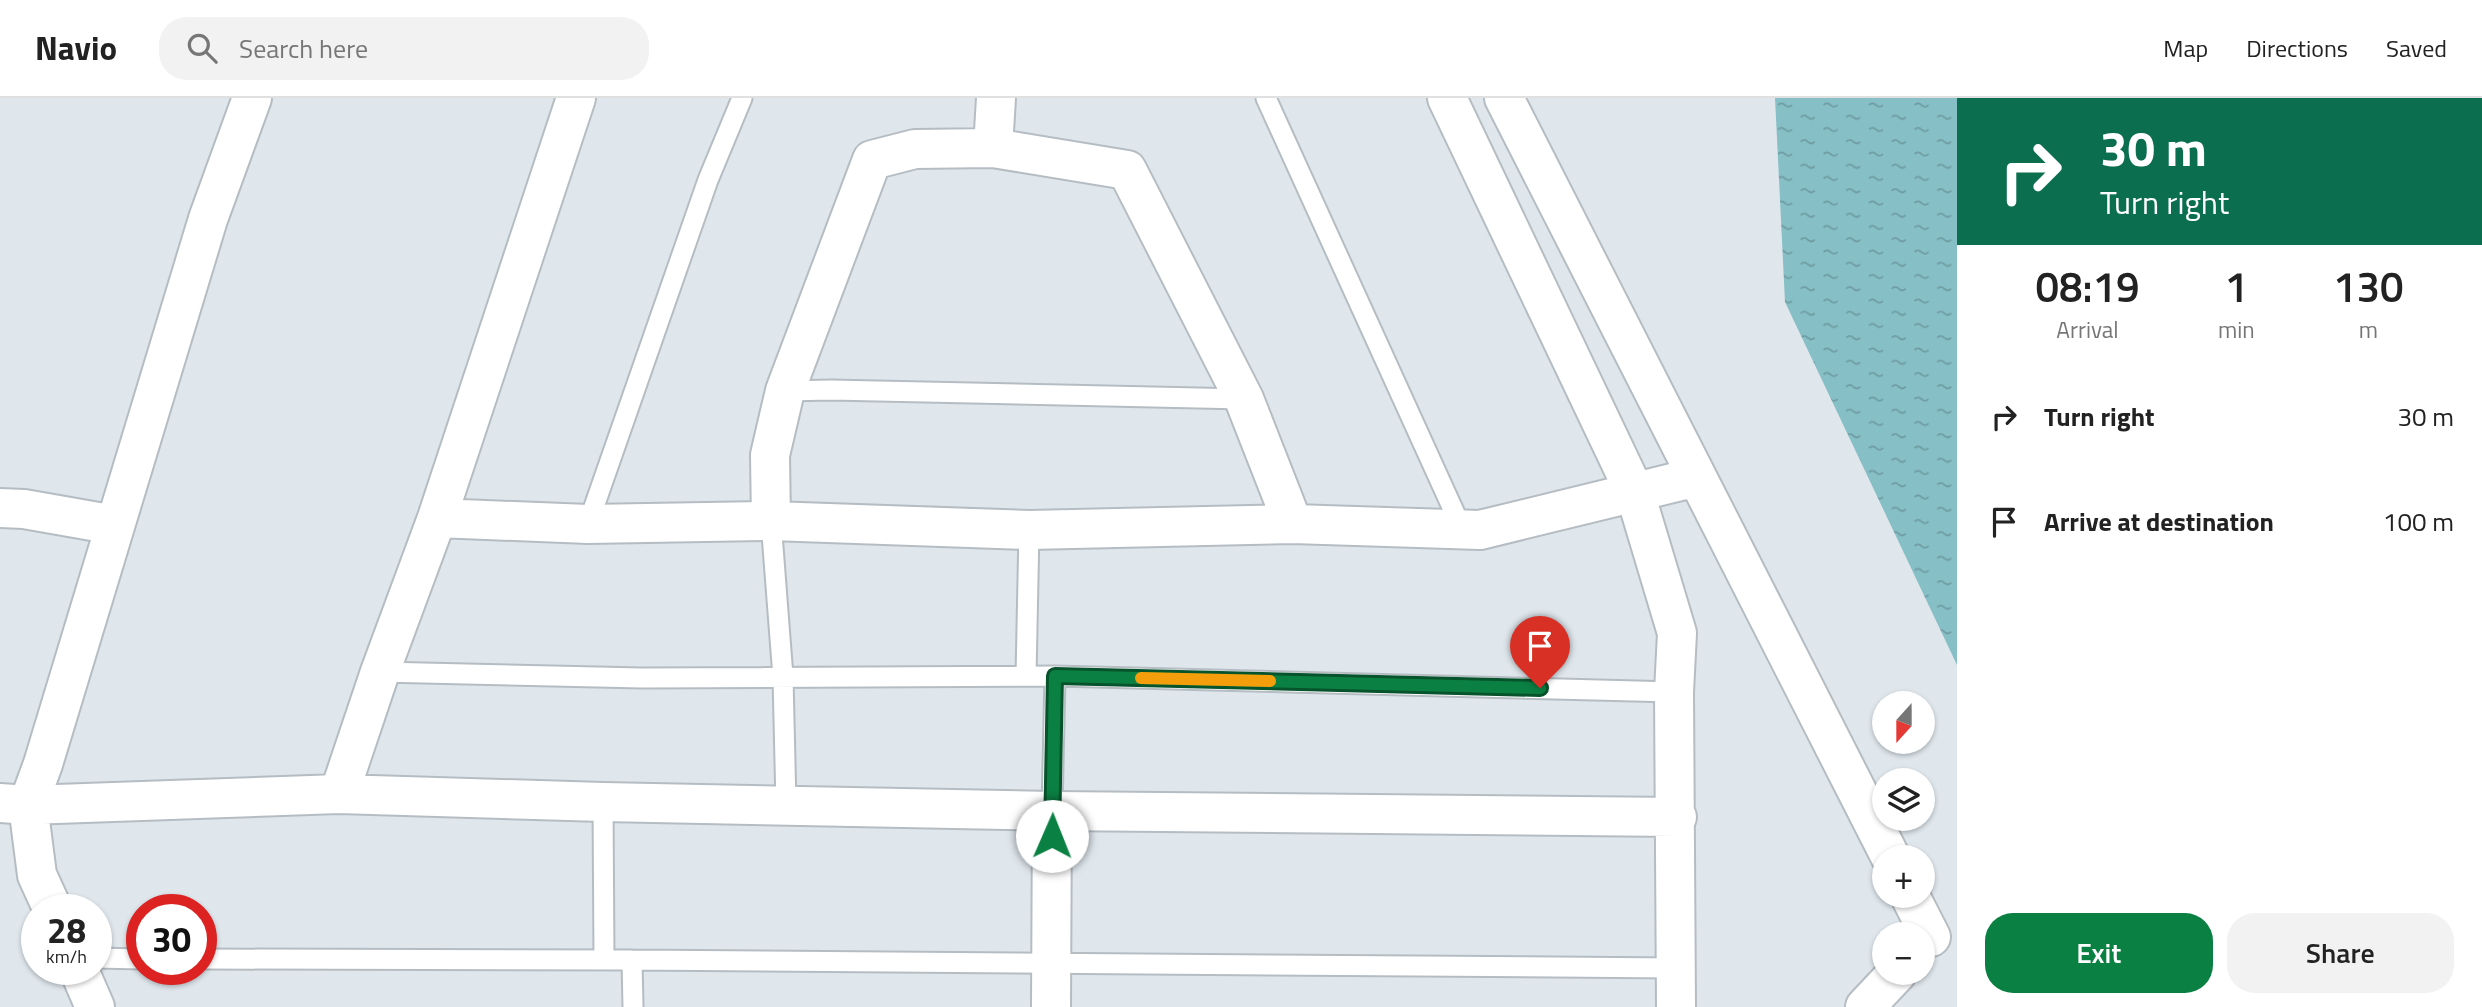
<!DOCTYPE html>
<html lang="en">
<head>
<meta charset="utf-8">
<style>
	:root { --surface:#fff; --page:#f2f2f2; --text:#222; --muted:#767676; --line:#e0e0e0; --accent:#0b8043 }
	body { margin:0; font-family:"Titillium Web",sans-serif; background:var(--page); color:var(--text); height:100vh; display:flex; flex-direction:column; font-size:26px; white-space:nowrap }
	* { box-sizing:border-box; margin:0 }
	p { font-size:23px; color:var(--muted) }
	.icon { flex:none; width:38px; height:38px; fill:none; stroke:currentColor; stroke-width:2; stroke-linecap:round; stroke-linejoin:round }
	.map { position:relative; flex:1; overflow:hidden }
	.sheet { display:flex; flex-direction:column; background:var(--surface); width:525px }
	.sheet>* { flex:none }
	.hud { background:#0b6e4f; color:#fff; overflow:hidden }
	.needle { width:46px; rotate:201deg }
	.fabs { position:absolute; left:1872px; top:593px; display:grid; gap:14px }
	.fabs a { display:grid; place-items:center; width:63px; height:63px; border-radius:50%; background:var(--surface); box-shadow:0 2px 5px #0004; font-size:35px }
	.speed { position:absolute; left:21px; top:796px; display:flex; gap:14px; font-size:35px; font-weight:700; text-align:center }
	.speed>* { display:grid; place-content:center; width:91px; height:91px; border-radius:50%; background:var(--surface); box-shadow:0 2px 5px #0004; line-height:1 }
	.speed small { font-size:18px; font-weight:400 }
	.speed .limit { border:10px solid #d22; background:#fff; color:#111 }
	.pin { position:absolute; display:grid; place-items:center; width:60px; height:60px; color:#fff; margin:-72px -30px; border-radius:50% 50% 50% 0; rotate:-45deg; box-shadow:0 0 7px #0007 }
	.pin .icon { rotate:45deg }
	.me { position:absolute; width:77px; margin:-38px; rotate:1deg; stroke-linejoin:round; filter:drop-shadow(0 0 5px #0008) }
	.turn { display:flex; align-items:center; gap:24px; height:147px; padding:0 28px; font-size:32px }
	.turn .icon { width:91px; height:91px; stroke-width:2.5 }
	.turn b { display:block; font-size:49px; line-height:60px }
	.eta { display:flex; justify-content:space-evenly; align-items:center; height:119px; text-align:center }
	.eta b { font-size:42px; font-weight:600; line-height:49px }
	.action { display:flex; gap:14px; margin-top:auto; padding:14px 28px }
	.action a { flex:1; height:80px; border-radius:28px; background:var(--accent); color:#fff; font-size:28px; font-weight:600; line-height:80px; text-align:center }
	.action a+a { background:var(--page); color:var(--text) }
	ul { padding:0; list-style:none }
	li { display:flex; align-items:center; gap:21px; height:105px; padding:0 28px }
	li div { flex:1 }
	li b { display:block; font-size:26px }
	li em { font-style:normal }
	header { display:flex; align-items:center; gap:42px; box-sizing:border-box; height:98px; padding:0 35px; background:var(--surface); border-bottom:2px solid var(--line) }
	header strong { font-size:33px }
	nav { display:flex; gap:38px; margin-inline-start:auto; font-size:24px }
	.search { width:490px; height:63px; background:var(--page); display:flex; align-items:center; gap:18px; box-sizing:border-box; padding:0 24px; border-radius:28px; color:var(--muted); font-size:26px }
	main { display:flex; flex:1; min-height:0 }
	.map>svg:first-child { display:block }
	.water { fill:url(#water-ripples) }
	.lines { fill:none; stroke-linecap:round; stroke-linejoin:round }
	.service-casing { stroke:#b5bdc3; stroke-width:23 }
	.minor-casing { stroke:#b5bdc3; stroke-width:42 }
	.service { stroke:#fff; stroke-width:19 }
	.minor { stroke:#fff; stroke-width:38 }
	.route-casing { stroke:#07532c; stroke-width:18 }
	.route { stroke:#0b8043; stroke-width:12 }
	.slow { stroke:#f59e0b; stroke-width:12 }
</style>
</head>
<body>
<header>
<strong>Navio</strong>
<div class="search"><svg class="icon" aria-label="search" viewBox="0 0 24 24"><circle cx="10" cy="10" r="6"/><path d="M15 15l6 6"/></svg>Search here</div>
<nav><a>Map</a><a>Directions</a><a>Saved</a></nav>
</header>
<main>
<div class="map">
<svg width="1957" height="909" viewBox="0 0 1957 909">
	<defs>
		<pattern id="water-ripples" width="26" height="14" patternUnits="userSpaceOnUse" patternTransform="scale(1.75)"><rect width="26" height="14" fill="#86bfc6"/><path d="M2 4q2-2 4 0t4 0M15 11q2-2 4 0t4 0" fill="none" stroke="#6e9ca2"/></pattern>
	</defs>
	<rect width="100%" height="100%" fill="#dfe7ed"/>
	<!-- water -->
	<path class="water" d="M1775 0H1957V567L1785 204Z"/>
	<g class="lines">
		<!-- service casing -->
		<g class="service-casing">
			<path id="service" d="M1266 0 1462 431
				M785 293 831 292 1244 301
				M771 423 783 579 786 707
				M588 426 708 82 742 0
				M380 574 642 580 1055 578 1674 594
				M1026 578 1029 432
				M603 704 604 862
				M1052 713 1055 578
				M96 860 142 861
				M201 861 632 862 1677 870
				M632 862 633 909"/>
		</g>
		<!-- minor casing -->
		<g class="minor-casing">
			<path id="minor" d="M1447 0 1635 395 1677 535 1674 594 1676 909
				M1504 0 1891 760
				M993 50 996 0
				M0 410 24 411 115 427
				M437 420 588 426 771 423 1029 432 1293 426 1480 432 1697 379
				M771 423 770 357 785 293 872 62 915 51 993 50 1127 72 1244 301 1293 426
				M339 696 380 574 437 420 576 0
				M0 705 28 707 339 696 603 704 1052 713 1677 719
				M1910 798 1931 839
				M53 812 37 777 28 707 43 666 208 121 252 0
				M79 872 95 909
				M1051 909 1052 713
				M1865 909 1897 875"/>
		</g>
		<!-- service -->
		<use href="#service" class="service"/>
		<!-- minor -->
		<use href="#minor" class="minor"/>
	</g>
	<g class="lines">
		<!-- route casing -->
		<g class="route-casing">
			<path id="route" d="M1052 738 1055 578 1540 590"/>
		</g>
		<!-- route -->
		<use href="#route" class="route"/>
		<!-- slow -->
		<path class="slow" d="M1141 580 1270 583"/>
	</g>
</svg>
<div class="fabs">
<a><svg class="needle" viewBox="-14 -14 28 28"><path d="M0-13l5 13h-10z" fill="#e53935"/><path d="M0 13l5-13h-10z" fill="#767676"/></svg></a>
<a><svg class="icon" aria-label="layers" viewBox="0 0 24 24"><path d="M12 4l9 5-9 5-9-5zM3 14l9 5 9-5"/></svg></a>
<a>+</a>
<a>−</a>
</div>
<div class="speed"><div>28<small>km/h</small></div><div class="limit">30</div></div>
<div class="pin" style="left:1540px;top:590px;background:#d93025"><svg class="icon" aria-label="arrive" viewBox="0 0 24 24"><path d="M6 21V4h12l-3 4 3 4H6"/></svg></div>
<svg class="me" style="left:1052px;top:738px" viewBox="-20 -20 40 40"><circle r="19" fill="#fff"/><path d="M0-13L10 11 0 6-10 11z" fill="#0b8043"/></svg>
</div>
<section class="sheet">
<div class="hud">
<div class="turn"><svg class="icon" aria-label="right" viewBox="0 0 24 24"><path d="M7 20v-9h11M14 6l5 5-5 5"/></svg><div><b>30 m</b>Turn right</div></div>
</div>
<div class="eta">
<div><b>08:19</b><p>Arrival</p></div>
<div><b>1</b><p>min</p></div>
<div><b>130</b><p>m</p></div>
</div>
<ul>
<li><svg class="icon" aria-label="right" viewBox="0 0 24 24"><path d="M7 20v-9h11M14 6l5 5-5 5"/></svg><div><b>Turn right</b></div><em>30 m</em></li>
<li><svg class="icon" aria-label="arrive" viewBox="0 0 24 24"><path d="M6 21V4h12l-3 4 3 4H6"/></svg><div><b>Arrive at destination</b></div><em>100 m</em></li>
</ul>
<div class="action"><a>Exit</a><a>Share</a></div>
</section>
</main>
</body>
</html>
